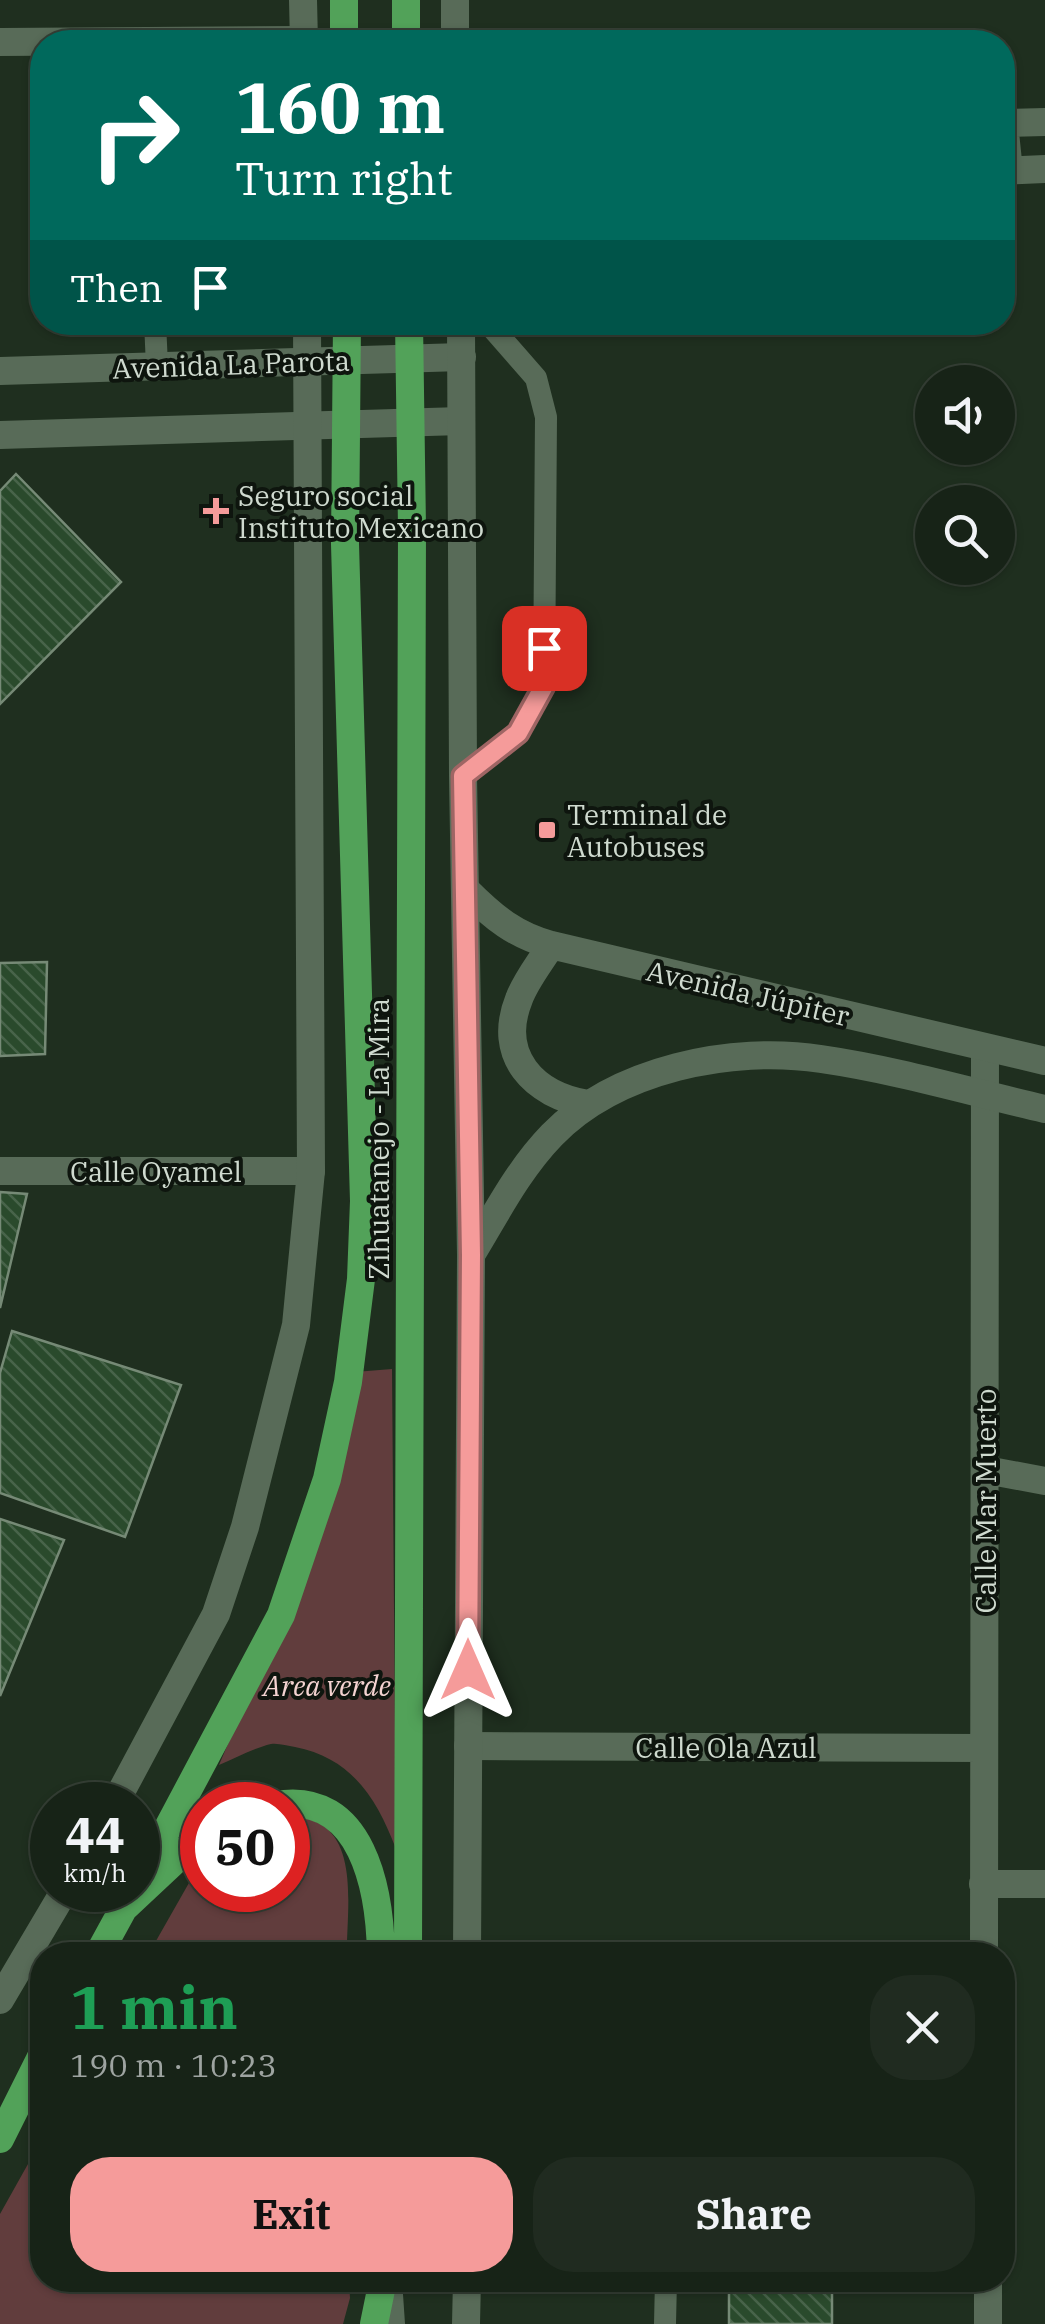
<!DOCTYPE html>
<html lang="en">
<head>
<meta charset="utf-8">
<style>
	:root { --surface:#172317; --page:#202b20; --text:#f1f3f6; --muted:#9ea4a1; --line:#364036; --accent:#f59b9a }
	body { margin:0; font-family:"IBM Plex Serif",serif; background:var(--page); color:var(--text); height:100vh; display:flex; flex-direction:column; font-size:38px; white-space:nowrap }
	* { box-sizing:border-box; margin:0 }
	p { font-size:32px; color:var(--muted) }
	.icon { flex:none; width:55px; height:55px; fill:none; stroke:currentColor; stroke-width:2; stroke-linecap:round; stroke-linejoin:round }
	.map { position:relative; flex:1; overflow:hidden }
	.sheet { position:absolute; left:30px; top:1942px; width:985px; height:350px; display:flex; flex-direction:column; background:var(--surface); border-radius:40px; box-shadow:0 2px 8px #0004,0 0 0 2px var(--line) }
	.sheet>* { flex:none }
	.guide { position:absolute; left:30px; top:30px; width:985px; height:305px; border-radius:40px; box-shadow:0 2px 8px #0004,0 0 0 2px var(--line); background:#00695c; color:#fff; overflow:hidden }
	.tools { position:absolute; left:915px; top:365px; display:grid; gap:20px }
	.tools a { display:grid; place-items:center; width:100px; height:100px; border-radius:50%; background:var(--surface); box-shadow:0 2px 8px #0004,0 0 0 2px var(--line); font-size:50px }
	.speed { position:absolute; left:30px; top:1782px; display:flex; gap:20px; font-size:50px; font-weight:700; text-align:center }
	.speed>* { display:grid; place-content:center; width:130px; height:130px; border-radius:50%; background:var(--surface); box-shadow:0 2px 8px #0004,0 0 0 2px var(--line); line-height:1 }
	.speed small { font-size:25px; font-weight:400 }
	.speed .limit { border:15px solid #d22; background:#fff; color:#111 }
	.pin { position:absolute; display:grid; place-items:center; width:85px; height:85px; color:#fff; margin:-42px; border-radius:20px; box-shadow:0 5px 15px #0006 }
	.me { position:absolute; width:110px; margin:-55px; rotate:0deg; stroke-linejoin:round; filter:drop-shadow(0 0 8px #0008) }
	.turn { display:flex; align-items:center; gap:35px; height:210px; padding:0 40px; font-size:45px }
	.turn .icon { width:130px; height:130px; stroke-width:2.5 }
	.turn b { display:block; font-size:70px; line-height:85px }
	.then { display:flex; align-items:center; height:95px; padding:0 40px; background:#0003; gap:20px; font-size:38px }
	.round { display:grid; place-items:center; flex:none; width:105px; height:105px; border-radius:40px; background:var(--page) }
	.head { display:flex; align-items:center; justify-content:space-between; height:170px; padding:0 40px }
	h1 { font-size:60px; font-weight:800; line-height:75px; color:#1e9e55 }
	.primary-button { display:flex; gap:20px; margin-top:auto; padding:20px 40px }
	.primary-button a { flex:1; height:115px; border-radius:40px; background:var(--accent); color:#111; font-size:40px; font-weight:800; line-height:115px; text-align:center }
	.primary-button a+a { background:var(--page); color:var(--text) }
	.map>svg:first-child { display:block }
	.park { fill:#613d3d }
	.building { fill:url(#building-back-hatch); stroke:#768a76; stroke-width:2.5 }
	.lines { fill:none; stroke-linecap:round; stroke-linejoin:round }
	.service { stroke:#586b58; stroke-width:22 }
	.minor { stroke:#586b58; stroke-width:28 }
	.tertiary { stroke:#586b58; stroke-width:28 }
	.secondary { stroke:#586b58; stroke-width:28 }
	.trunk { stroke:#52a259; stroke-width:28 }
	.route-casing { stroke:#9f6564; stroke-width:25 }
	.route { stroke:#f59b9a; stroke-width:18 }
	.poi-dot { fill:#f59b9a; stroke:#0e150e; stroke-width:4 }
	.labels { text-anchor:middle; dominant-baseline:central; stroke-width:8; stroke-linejoin:round; paint-order:stroke }
	.street-label { font-size:28px; fill:#cfdacf; stroke:#0e150e }
	.poi-label { font-size:28px; fill:#cfdacf; stroke:#0e150e; text-anchor:start }
	.park-label { font-size:28px; font-style:italic; fill:#f4d3d1; stroke:#0e150e }
</style>
</head>
<body>
<div class="map">
<svg width="1045" height="2324" viewBox="0 0 1045 2324">
	<defs>
		<pattern id="building-back-hatch" width="6" height="6" patternUnits="userSpaceOnUse" patternTransform="scale(2.5)"><rect width="6" height="6" fill="#2a4a2c"/><path d="M-1 5l2 2M0 0l6 6M5-1l2 2" fill="none" stroke="#48644a"/></pattern>
	</defs>
	<rect width="100%" height="100%" fill="#1f2f1f"/>
	<!-- park -->
	<path class="park" d="M392 1369 396 1849C377 1799 352 1758 295 1747 287 1746 279 1743 271 1744 254 1748 236 1758 219 1765L311 1549 355 1372Z
		M296 1814C305 1818 317 1821 325 1827 358 1853 346 1918 347 1955H148L202 1860V1890H288V1815Z
		M42 2139V2280H349L350 2298 343 2324H0V2214Z"/>
	<!-- building -->
	<path class="building" d="M16 474 121 582 0 704V491Z
		M47 962 45 1054 0 1056V963Z
		M0 1192 27 1194 0 1308Z
		M12 1331 181 1385 125 1537 0 1493V1373Z
		M0 1519 64 1540 0 1696Z
		M729 2280H832V2324H729Z"/>
	<g class="lines">
		<!-- service -->
		<path class="service" d="M155 322 157 366
			M463 776 518 733 544 686 546 417 536 378 487 322
			M665 2324 666 2280"/>
		<!-- minor -->
		<path class="minor" d="M0 42 304 40
			M0 1171H311
			M986 1470 1045 1481
			M468 1746 983 1748
			M983 1884H1045
			M984 1955 985 1048
			M988 2280V2324"/>
		<!-- tertiary -->
		<path class="tertiary" d="M1002 123 1045 122
			M1004 123 1009 171
			M1002 171 1045 169
			M0 371 462 357
			M0 435 461 421
			M467 891C494 918 515 935 551 945L1045 1061
			M551 945C541 962 526 980 519 999 496 1056 534 1095 588 1104
			M471 1255C496 1214 518 1170 552 1135 616 1069 732 1045 821 1059 897 1070 971 1092 1045 1109"/>
		<!-- secondary -->
		<path class="secondary" d="M303 0 304 42
			M455 0V42
			M461 322 463 776 471 1255 467 1955
			M114 1805 216 1614 245 1527 296 1325 311 1171 307 322
			M0 2000 65 1890
			M388 2280 391 2324
			M466 2324 467 2280"/>
		<!-- trunk -->
		<path class="trunk" d="M406 0V42
			M344 42V0
			M276 1805C363 1790 380 1891 381 1955
			M138 1884 281 1615 327 1479 348 1382 361 1279 364 1201 345 544 347 322
			M124 1908 202 1835
			M98 1955 133 1891
			M408 1955 412 528 409 322
			M0 2139 42 2055
			M374 2324 383 2280"/>
	</g>
	<g class="lines">
		<!-- route casing -->
		<g class="route-casing">
			<path id="route" d="M468 1670 471 1255 463 776 518 733 544 686V648"/>
		</g>
		<!-- route -->
		<use href="#route" class="route"/>
	</g>
	<!-- markers -->
	<g class="poi-dot">
		<path d="M211 496h10v10h10v10h-10v10h-10v-10h-10v-10h10z"/>
		<rect x="537" y="820" width="20" height="20" rx="5"/>
	</g>
	<g class="labels">
		<!-- street labels -->
		<g class="street-label">
			<text transform="translate(231 364) rotate(-2)">Avenida La Parota</text>
			<text transform="translate(748 993) rotate(13)">Avenida Júpiter</text>
			<text transform="translate(378 1139) rotate(-90)">Zihuatanejo - La Mira</text>
			<text x="156" y="1171">Calle Oyamel</text>
			<text transform="translate(985 1501) rotate(-90)">Calle Mar Muerto</text>
			<text x="726" y="1747">Calle Ola Azul</text>
		</g>
		<!-- poi labels -->
		<g class="poi-label">
			<text x="238" y="495">Seguro social<tspan x="238" dy="32">Instituto Mexicano</tspan></text>
			<text x="567" y="814">Terminal de<tspan x="567" dy="32">Autobuses</tspan></text>
		</g>
		<!-- park labels -->
		<g class="park-label">
			<text x="327" y="1685">Area verde</text>
		</g>
	</g>
</svg>
<div class="tools">
<a><svg class="icon" aria-label="sound" viewBox="0 0 24 24"><path d="M4 9h4l5-4v14l-5-4H4zM17 9q2 3 0 6"/></svg></a>
<a><svg class="icon" aria-label="search" viewBox="0 0 24 24"><circle cx="10" cy="10" r="6"/><path d="M15 15l6 6"/></svg></a>
</div>
<div class="speed"><div>44<small>km/h</small></div><div class="limit">50</div></div>
<div class="pin" style="left:544px;top:648px;background:#d93025"><svg class="icon" aria-label="arrive" viewBox="0 0 24 24"><path d="M6 21V4h12l-3 4 3 4H6"/></svg></div>
<svg class="me" style="left:468px;top:1670px" viewBox="-20 -20 40 40"><path d="M0-17L14 15 0 8-14 15z" fill="#f59b9a" stroke="#fff" stroke-width="4"/></svg>
<div class="guide">
<div class="turn"><svg class="icon" aria-label="right" viewBox="0 0 24 24"><path d="M7 20v-9h11M14 6l5 5-5 5"/></svg><div><b>160 m</b>Turn right</div></div>
<div class="then">Then<svg class="icon" aria-label="arrive" viewBox="0 0 24 24"><path d="M6 21V4h12l-3 4 3 4H6"/></svg></div>
</div>
<section class="sheet">
<div class="head"><div><h1>1 min</h1><p>190 m · 10:23</p></div><a class="round"><svg class="icon" aria-label="close" viewBox="0 0 24 24"><path d="M6 6l12 12M18 6L6 18"/></svg></a></div>
<div class="primary-button"><a>Exit</a><a>Share</a></div>
</section>
</div>
</body>
</html>
